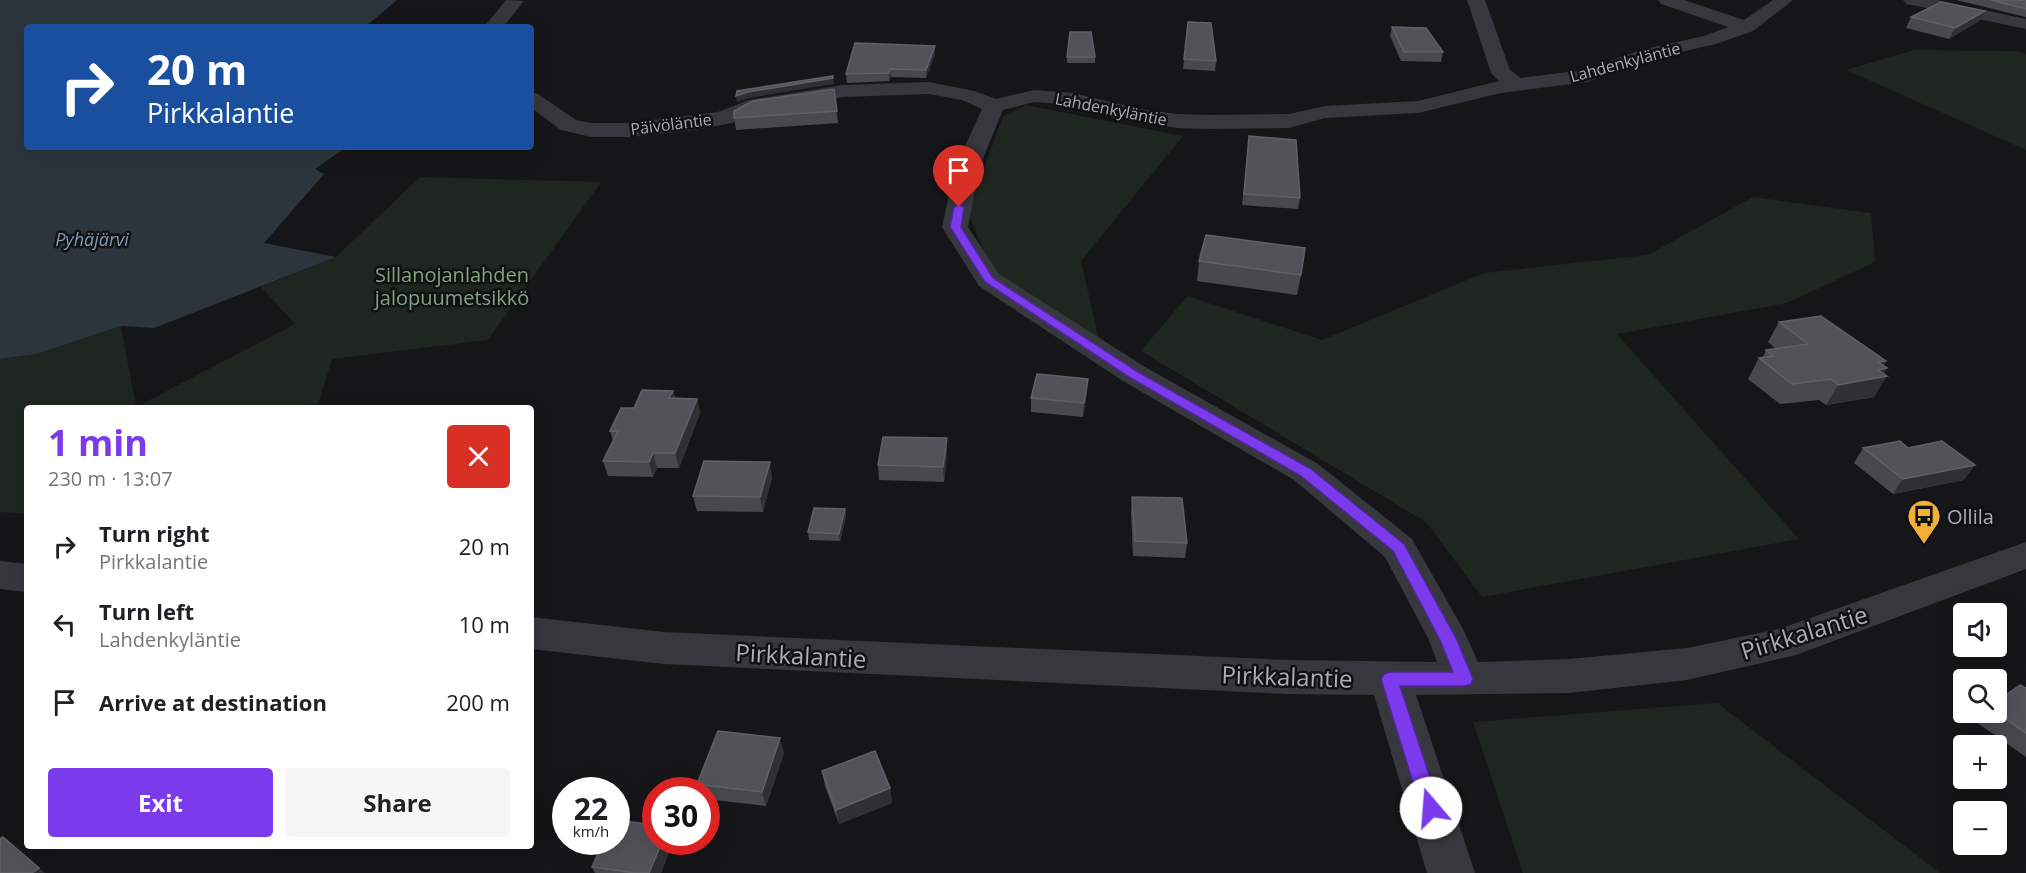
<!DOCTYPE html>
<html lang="en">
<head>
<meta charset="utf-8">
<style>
	:root { --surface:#fff; --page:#f6f6f6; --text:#202124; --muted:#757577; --accent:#7c3aed }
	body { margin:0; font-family:"Open Sans",sans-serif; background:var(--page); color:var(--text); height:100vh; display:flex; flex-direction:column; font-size:22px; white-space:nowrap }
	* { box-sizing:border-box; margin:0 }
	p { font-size:20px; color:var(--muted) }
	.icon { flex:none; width:33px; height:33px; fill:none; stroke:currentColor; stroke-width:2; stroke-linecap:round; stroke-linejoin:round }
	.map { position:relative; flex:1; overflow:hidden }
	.drawer { position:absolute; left:24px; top:405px; width:510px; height:444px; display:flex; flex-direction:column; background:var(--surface); border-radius:6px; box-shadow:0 6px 24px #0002 }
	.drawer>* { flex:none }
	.top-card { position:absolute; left:24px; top:24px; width:510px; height:126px; border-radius:6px; box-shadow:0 6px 24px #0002; background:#1a4fa0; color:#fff; overflow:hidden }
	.buttons { position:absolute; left:1953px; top:603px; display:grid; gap:12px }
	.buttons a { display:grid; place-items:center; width:54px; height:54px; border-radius:6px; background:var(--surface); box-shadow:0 6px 24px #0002; font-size:30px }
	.speed { position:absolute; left:552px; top:777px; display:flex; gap:12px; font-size:30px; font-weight:700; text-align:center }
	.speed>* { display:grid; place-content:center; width:78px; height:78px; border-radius:50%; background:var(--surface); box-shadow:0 6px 24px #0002; line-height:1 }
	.speed small { font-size:15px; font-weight:400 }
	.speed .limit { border:9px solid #d22; background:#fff; color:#111 }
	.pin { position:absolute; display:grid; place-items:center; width:51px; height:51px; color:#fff; margin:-62px -26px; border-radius:50% 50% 50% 0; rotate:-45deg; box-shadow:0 0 6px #0007 }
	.pin .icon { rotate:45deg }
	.me { position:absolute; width:66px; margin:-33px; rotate:342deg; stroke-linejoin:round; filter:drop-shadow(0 0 4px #0008) }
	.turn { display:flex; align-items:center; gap:21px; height:126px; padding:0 24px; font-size:27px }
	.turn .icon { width:78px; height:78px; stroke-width:2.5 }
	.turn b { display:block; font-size:42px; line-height:51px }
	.round { display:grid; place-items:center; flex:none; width:63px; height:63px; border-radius:6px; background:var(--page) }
	.summary { display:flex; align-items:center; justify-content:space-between; height:102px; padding:0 24px }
	h1 { font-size:36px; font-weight:700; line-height:45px; color:var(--accent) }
	.action { display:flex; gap:12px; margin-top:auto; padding:12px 24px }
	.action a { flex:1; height:69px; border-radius:6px; background:var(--accent); color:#fff; font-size:24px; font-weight:700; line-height:69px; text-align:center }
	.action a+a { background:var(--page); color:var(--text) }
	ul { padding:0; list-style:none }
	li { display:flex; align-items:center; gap:18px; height:78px; padding:0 24px }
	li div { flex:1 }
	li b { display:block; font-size:22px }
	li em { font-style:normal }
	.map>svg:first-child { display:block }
	.green { fill:#1e261f }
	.water { fill:#2c353c }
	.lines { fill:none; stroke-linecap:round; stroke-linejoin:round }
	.minor { fill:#37383d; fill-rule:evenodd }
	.wall { fill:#47494d }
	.shaded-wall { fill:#2f3033 }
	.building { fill:#525359; stroke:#5f6168; stroke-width:1.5 }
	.route { fill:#7c3aed; stroke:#51269a; stroke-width:1.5 }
	.labels { text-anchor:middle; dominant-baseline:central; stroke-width:5; stroke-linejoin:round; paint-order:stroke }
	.far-street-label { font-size:16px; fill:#a8adb8; stroke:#111113 }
	.far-water-label { font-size:18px; font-style:italic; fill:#7f9bb3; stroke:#111113 }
	.park-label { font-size:20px; fill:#7fa381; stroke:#111113 }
	.poi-label { font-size:20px; fill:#a8adb8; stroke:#111113; text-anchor:start }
	.near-street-label { font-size:24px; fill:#a8adb8; stroke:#111113 }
</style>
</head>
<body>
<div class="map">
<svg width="2026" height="873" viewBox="0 0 2026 873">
	<rect width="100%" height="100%" fill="#161618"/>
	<!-- green -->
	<path class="green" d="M1914 50 2016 51 2026 54V150L1846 70Z
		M1026 105 1183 136 1081 261 1099 340 993 273 968 213 1003 116Z
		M420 177 601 182 488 340 332 359 317 408H27V514L0 512V359L36 354 121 326 136 407 295 324 261 287 336 257Z
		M1753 197 1871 213 1875 262 1787 303 1617 334 1799 539 1482 597 1426 522 1141 351 1187 296 1322 340 1484 273 1648 255Z
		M1717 703 1940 873H1523L1473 722Z"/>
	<!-- water -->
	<path class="water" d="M0 0H397L365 27H27V147H325L342 150 315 169 324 174 264 243 336 257 154 328 121 326 36 354 0 359Z"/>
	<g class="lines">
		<!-- minor -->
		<path class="minor" d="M506 0 524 1 503 27H484Z
			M1467 0H1485L1510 70 1521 78 1584 70 1641 50 1704 36 1728 27 1661 4 1658 0H1684L1744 20 1773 0H1793L1753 31 1716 44 1654 58 1587 82 1501 93 1418 113 1325 118 1289 128 1207 129 1177 128 1139 121 1073 105 1034 102 1003 110 979 168 968 227 999 274 1145 367 1318 464 1412 539 1463 629 1478 662 1569 659 1687 648 1779 629 2026 542V569L1796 655 1687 680 1569 693 1416 695 1475 873H1427L1374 695 1288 694 664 664 531 649V617L664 632 1288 660 1437 662 1429 640 1385 557 1294 480 1123 381 979 286 942 227 955 168 982 109 962 100 929 94 843 97 754 111 732 123 695 130 629 137H591L561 130 531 108V92L538 94 576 120 591 123H629L718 112 749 100 843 85 929 82 974 91 996 99 1034 90 1073 93 1139 109 1177 114 1207 115 1289 114 1325 106 1418 101 1499 81 1491 73Z
			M1903 0H1937L2026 19V29L1912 5 1906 4Z
			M0 561 27 564V592L0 589Z"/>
	</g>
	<!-- wall -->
	<path class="wall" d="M1956 0H2026V17Z
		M1911 17 1979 21 1949 39 1906 28Z
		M1188 22 1216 61 1215 71 1183 69Z
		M1392 27 1443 52 1441 62 1401 61 1390 36Z
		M935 46V54L926 78 891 77 889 81 847 83 846 74Z
		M1067 57H1095V63H1067Z
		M834 89 838 123 736 130 734 118Z
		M1249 136 1300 198 1298 209 1242 205Z
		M1199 261 1301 275 1297 295 1197 281Z
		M1779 322 1886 361 1883 365 1884 374 1874 397 1826 405 1819 400 1780 404 1748 379 1759 358 1763 357 1766 350 1776 349 1768 342Z
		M1088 379 1087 393 1083 417 1031 412V398Z
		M673 391 675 398 697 399 700 413 679 468H657L653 477 608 476 603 461 613 441 610 431 634 408Z
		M1863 448H1908L1964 480 1893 494 1854 463Z
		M947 453 944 482 879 480 878 465Z
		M772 477 763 512 697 511 693 496Z
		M1132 497 1187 543 1185 558 1133 556 1131 512Z
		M845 509 846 517 840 541 809 540 808 532Z
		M2026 688V757L1976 722 1984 712H1996Z
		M784 753 766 806 706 799V790H699L697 784Z
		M822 771 890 788 892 803 839 824 825 786Z
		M656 842H673L661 873H595L592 867Z"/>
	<!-- shaded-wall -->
	<path class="shaded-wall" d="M1985 11 1979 21 1949 39 1955 28Z
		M935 46V54L926 78V70Z
		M890 69 891 77 889 81V73Z
		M833 78 834 84 749 98 737 102 736 96 748 92Z
		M1886 361 1880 370 1887 368 1882 377 1887 376 1874 397 1826 405 1838 385 1878 362Z
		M1088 379 1087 393 1083 417 1084 403Z
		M673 391 676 405 669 398Z
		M697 399 700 413 679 468 675 453Z
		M947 438V453L944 482 943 467Z
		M653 453 657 468 653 477 649 462Z
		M770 462 772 477 763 512 760 497Z
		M1975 465 1964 480 1893 494 1903 479Z
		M845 509 846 517 840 541 839 534Z
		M780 738 784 753 766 806 762 792Z
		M890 788 892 803 839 824 836 810Z
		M662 842H673L661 873H649Z
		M39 868 45 873H32Z"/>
	<!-- building -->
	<path class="building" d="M1991 0H2026V9Z
		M1941 2 1985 11 1955 28 1911 17Z
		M1188 22 1211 23 1216 61 1184 59Z
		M1392 27 1426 28 1443 52H1404Z
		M1070 32H1091L1095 57H1067Z
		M855 43 935 46 926 70 890 69 889 73 846 74Z
		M833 76V78L748 92 736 96 737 91Z
		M834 89 837 111 734 118V111L753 101Z
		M1249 136 1296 140 1300 198 1244 194Z
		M1206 235 1305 248 1301 275 1199 261Z
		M1821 316 1886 361 1878 362 1887 368 1878 370 1887 376 1838 385 1831 379 1792 384 1759 358 1773 356 1766 350 1808 344 1779 322Z
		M1037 374 1088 379 1084 403 1031 398Z
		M642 390 673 391 669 398 697 399 675 453H653L649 462 603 461 618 431H610L621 408H634Z
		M883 437 947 438 943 467 878 465Z
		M1900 441 1908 448 1942 441 1975 465 1903 479 1863 448Z
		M704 461 770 462 760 497 693 496Z
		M1132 497 1182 498 1187 543 1135 541Z
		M814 508 845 509 839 534 808 532Z
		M2020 685 2026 688V733L1996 712V702Z
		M718 731 780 738 762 792 697 784Z
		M875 751 890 788 836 810 822 771Z
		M616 820 656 825V842H662L649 873H635L592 867 603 842H616Z
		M3 837 39 868 32 873H0V839Z"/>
	<!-- route -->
	<path class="route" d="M959 204 964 207 961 227 993 278 1138 372 1311 469 1404 544 1457 640 1473 679 1471 684 1465 686H1400L1440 808 1438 814 1431 817 1424 814 1421 808 1381 679 1384 674 1390 672H1453L1440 640 1393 551 1301 476 1129 377 985 282 950 227 954 207Z"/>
	<!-- icons -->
	<defs>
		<g id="bus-pin" transform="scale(1.725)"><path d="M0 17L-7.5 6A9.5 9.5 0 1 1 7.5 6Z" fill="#f2b134" stroke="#111113"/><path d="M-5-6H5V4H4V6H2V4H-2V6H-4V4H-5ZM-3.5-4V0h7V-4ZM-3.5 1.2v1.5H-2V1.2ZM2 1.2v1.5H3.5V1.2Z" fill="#111"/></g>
	</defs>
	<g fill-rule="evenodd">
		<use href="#bus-pin" x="1924" y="516"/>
	</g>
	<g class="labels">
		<!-- far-street labels -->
		<g class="far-street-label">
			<text transform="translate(1625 62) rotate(-15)">Lahdenkyläntie</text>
			<text transform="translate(1111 109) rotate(11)">Lahdenkyläntie</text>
			<text transform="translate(671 124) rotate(-7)">Päivöläntie</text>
		</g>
		<!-- far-water labels -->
		<g class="far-water-label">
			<text x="92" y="239">Pyhäjärvi</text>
		</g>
		<!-- park labels -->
		<g class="park-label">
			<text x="452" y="274">Sillanojanlahden<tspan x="452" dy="23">jalopuumetsikkö</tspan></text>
		</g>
		<!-- poi labels -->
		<g class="poi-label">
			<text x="1947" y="516">Ollila</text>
		</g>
		<!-- near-street labels -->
		<g class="near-street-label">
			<text transform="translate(1804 632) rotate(-17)">Pirkkalantie</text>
			<text transform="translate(801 655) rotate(3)">Pirkkalantie</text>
			<text transform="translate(1287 676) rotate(2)">Pirkkalantie</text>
		</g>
	</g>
</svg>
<div class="buttons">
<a><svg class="icon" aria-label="sound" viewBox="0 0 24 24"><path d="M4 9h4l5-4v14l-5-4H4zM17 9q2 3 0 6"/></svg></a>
<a><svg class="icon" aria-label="search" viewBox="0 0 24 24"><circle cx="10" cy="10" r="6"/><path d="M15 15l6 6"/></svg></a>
<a>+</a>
<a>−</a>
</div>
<div class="speed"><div>22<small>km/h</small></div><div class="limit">30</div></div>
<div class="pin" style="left:959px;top:207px;background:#d93025"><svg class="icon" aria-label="arrive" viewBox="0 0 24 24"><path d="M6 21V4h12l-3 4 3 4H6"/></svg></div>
<svg class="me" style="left:1431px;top:808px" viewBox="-20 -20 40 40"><circle r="19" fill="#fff"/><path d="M0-13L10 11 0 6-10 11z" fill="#7c3aed"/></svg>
<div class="top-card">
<div class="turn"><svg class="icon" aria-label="right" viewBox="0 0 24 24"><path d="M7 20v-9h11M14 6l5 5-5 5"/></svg><div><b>20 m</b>Pirkkalantie</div></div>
</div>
<section class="drawer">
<div class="summary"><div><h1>1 min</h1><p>230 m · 13:07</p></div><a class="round" style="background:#d93025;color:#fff"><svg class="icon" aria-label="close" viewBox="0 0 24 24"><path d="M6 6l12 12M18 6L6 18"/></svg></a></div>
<ul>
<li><svg class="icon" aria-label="right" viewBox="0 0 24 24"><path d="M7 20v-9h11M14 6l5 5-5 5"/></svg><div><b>Turn right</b><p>Pirkkalantie</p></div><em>20 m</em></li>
<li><svg class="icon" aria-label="left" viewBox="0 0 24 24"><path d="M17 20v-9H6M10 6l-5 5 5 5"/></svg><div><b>Turn left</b><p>Lahdenkyläntie</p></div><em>10 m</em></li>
<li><svg class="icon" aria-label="arrive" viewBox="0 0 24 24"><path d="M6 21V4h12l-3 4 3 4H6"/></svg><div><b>Arrive at destination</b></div><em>200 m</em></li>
</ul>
<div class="action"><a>Exit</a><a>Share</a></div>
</section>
</div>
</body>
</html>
